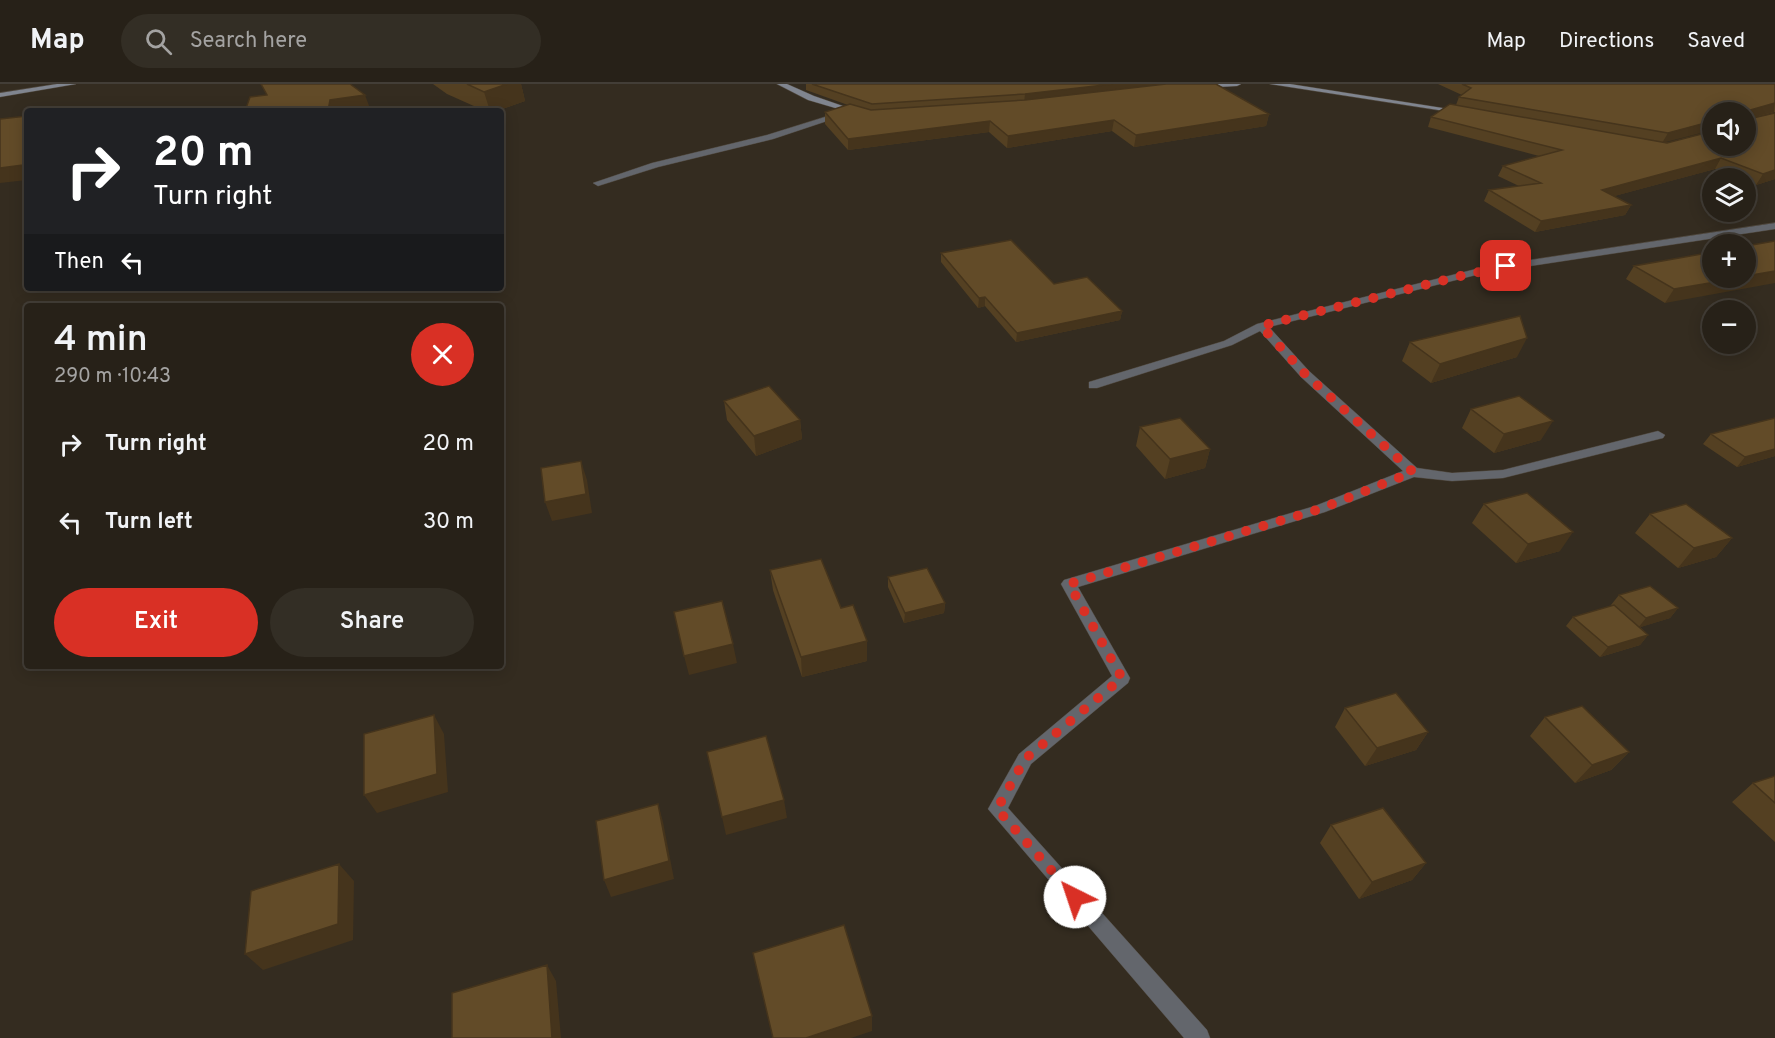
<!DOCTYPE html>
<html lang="en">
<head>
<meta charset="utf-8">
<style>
	:root { --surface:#272118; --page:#332e25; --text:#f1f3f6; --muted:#a4a3a2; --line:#433e37; --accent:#d93025 }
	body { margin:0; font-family:Overpass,sans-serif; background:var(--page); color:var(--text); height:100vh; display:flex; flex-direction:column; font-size:22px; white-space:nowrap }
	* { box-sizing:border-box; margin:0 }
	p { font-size:20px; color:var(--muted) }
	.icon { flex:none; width:33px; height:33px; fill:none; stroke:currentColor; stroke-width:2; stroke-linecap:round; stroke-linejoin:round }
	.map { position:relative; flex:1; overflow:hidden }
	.panel { position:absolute; left:24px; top:219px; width:480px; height:366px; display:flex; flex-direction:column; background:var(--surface); border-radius:6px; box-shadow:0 3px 15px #0003,0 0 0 2px var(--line) }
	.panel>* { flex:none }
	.banner { position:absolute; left:24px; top:24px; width:480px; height:183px; border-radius:6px; box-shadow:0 3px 15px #0003,0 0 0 2px var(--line); background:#202124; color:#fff; overflow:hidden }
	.fabs { position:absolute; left:1702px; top:18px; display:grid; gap:12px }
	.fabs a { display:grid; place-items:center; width:54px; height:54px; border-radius:50%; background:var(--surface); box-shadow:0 3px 15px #0003,0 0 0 2px var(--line); font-size:30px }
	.pin { position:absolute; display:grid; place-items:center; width:51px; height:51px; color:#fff; margin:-26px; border-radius:12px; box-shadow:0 3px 9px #0006 }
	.me { position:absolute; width:66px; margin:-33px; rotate:319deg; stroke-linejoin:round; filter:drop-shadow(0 0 4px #0008) }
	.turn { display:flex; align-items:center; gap:21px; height:126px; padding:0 30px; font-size:27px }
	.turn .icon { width:78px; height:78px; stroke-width:2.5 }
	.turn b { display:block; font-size:42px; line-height:51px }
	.then { display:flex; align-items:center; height:57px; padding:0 30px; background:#0003; gap:12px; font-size:22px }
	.round { display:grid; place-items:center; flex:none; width:63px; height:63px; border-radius:32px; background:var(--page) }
	.overview { display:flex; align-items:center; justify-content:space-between; height:102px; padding:0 30px }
	h1 { font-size:36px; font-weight:600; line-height:45px }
	.primary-button { display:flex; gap:12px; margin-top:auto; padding:12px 30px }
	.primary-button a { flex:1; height:69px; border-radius:36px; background:var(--accent); color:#fff; font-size:24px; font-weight:600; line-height:69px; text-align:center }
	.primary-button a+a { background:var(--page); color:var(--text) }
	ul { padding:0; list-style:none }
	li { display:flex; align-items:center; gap:18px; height:78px; padding:0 30px }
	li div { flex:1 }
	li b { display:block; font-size:22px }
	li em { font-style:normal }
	header { display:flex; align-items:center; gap:36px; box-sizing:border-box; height:84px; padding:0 30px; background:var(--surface); border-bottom:2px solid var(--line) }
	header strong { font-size:28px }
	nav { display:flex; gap:33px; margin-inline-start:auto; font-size:21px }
	.search { width:420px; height:54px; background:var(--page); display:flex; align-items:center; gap:15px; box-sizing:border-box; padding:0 21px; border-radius:33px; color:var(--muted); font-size:22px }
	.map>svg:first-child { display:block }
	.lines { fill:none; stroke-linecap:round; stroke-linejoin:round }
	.minor-casing { stroke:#4f473c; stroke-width:1 }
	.secondary-casing { stroke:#4f473c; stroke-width:1 }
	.minor { fill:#63666c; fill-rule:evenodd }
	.secondary { fill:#80858f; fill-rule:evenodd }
	.wall { fill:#544022; fill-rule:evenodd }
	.shaded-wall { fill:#45341c }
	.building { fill:#624b28; stroke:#45341c; stroke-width:1.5 }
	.route { stroke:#d93025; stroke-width:10; stroke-dasharray:0 18 }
</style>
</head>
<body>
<header>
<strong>Map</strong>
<div class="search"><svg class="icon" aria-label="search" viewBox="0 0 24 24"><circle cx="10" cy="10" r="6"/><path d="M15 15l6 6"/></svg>Search here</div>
<nav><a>Map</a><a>Directions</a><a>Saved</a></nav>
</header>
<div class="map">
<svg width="1775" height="954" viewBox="0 0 1775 954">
	<rect width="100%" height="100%" fill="#342c20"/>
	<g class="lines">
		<!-- minor casing -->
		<g class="minor-casing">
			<path id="minor" d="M841 28 848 30 773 55 658 83 598 102 593 99 652 79 767 51Z
				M1775 139V145L1484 189 1269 243 1309 287 1417 384 1452 389 1503 386 1658 347 1665 351 1663 354 1503 394 1452 397 1414 393 1325 428 1078 503 1130 594 1128 599 1031 680 1008 724 1207 946 1210 954H1184L988 725 1019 670 1112 592 1061 500 1064 496 1315 422 1403 387 1301 293 1260 247 1232 261 1097 304H1089V298L1224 257 1257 240 1484 183Z"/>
		</g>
		<!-- secondary casing -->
		<g class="secondary-casing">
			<path id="secondary" d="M57 0H76L0 13V9Z
				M777 0H787L814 12 863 29 859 31 808 16Z
				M1198 0H1241L1237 2 1199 4 1195 2Z
				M1270 0H1290L1468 28 1464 30Z"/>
		</g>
		<!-- minor -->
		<use href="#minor" class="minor"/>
		<!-- secondary -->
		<use href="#secondary" class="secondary"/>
	</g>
	<!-- wall -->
	<path class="wall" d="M433 0H521L525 17 497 27H485L447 10Z
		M806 0H1216L1269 30 1266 42 1134 63 1112 47 1007 64 989 48 848 66 825 40V28L848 21 806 6Z
		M1438 0H1775V28L1752 34H1753L1775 29V95L1756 101 1746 97V94H1741L1715 85 1614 112 1631 121 1625 131 1535 148 1484 117 1489 106 1519 102 1498 92 1503 82 1539 72 1428 43 1431 33 1456 21 1459 13 1462 11ZM1713 28 1746 62 1663 58Z
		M1775 157 1665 219 1626 195 1634 182Z
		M941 169 1054 200 1122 227 1120 236 1016 258 985 222 978 224 941 178Z
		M1410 258 1517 273 1431 299 1402 277Z
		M724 317 800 336 802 355 756 372 727 336Z
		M1471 325 1541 356 1494 369 1462 344Z
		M1140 343 1210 365 1205 384 1165 395 1136 362Z
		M1711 350 1775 372 1737 383 1703 360Z
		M1484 420 1560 467 1516 479 1472 439Z
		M1650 430 1732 454 1716 473 1678 484 1635 449Z
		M770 486 841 524 867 577 802 593 773 506Z
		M888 493 945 519 944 529 904 539 888 503Z
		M1619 511 1678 524 1670 534 1640 543 1648 551 1640 561 1600 573 1566 542 1573 533 1612 522 1611 521Z
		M1345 624 1428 648 1416 666 1365 682 1335 643Z
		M1545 633 1629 668 1611 686 1575 699 1530 652Z
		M1775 692V758L1732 718 1753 699Z
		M1331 741 1426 779 1412 796 1359 815 1320 759Z"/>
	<!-- shaded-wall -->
	<path class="shaded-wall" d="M507 0H521L525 17 497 27H490L484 8Z
		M1113 0H1182L1024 19 1025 10Z
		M365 11 371 27H328L330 16Z
		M1775 19 1774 28 1746 35 1750 26Z
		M1269 30 1266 42 1134 63 1136 51Z
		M1114 36 1112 47 1007 64 1008 52Z
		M990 37 989 48 848 66V55Z
		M1713 37V46L1662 59 1668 49Z
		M1721 74 1715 85 1596 117 1602 106Z
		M27 75V96L0 99V84Z
		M1775 86V95L1756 101 1763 90Z
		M1631 121 1625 131 1535 148 1541 137Z
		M1775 187V199L1665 219 1674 205 1739 194H1746V192Z
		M985 213V222L978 224 979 214Z
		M1122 227 1120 236 1016 258 1017 249Z
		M1527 254 1517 273 1431 299 1440 280Z
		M800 336 802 355 756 372 754 352Z
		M1553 337 1541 356 1494 369 1504 350Z
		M1210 365 1205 384 1165 395 1170 375Z
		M1775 365V372L1737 383 1745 373Z
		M581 377 587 396 592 429 552 437 545 418Z
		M1573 448 1560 467 1516 479 1528 460Z
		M1732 454 1716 473 1678 484 1694 464Z
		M945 519 944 529 904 539 905 529Z
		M1678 524 1670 534 1638 544 1646 534Z
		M1648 551 1640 561 1600 573 1608 563Z
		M867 557V577L802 593 801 573Z
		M733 560 737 579 689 591 684 572Z
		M434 631 444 650 448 708 377 729 364 711Z
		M1428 648 1416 666 1365 682 1377 664Z
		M1629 668 1611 686 1575 699 1592 681Z
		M784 716 787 734 726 751 722 733Z
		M658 720 663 738 674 795 611 813 604 796Z
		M1426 779 1412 796 1359 815 1372 798Z
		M339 780 354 797 353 856 263 886 245 870Z
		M547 881 556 897 561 954H552Z
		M872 932V947L851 954H806Z"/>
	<!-- building -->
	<path class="building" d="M261 0H350L365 11 330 16 328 27H245L250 13 267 11Z
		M467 0H507L484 8Z
		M812 0H1113L1025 10 872 20Z
		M1166 0H1216L1269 30 1136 51 1114 36 1008 52 990 37 848 55 825 28 850 20 871 26 1025 16Z
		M1462 0H1775V19L1750 26V32L1753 34 1775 29V86L1763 90 1721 74 1602 106 1631 121 1541 137 1489 106 1541 99 1503 82 1562 66 1431 33 1450 20 1667 59 1713 47V62H1746V28H1713V37L1668 49 1459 13 1471 4Z
		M27 32V44L24 47H27V75L23 81 0 84V35Z
		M1011 156 1054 200 1087 193 1122 227 1017 249 985 213 979 214 941 169Z
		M1775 157V187L1746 192V162Z
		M1713 168V194H1739L1674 205 1634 182Z
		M1520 232 1527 254 1440 280 1410 258Z
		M769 302 800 336 754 352 724 317Z
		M1519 312 1553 337 1504 350 1471 325Z
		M1180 334 1210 365 1170 375 1140 343Z
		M1775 334V365L1745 373 1711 350Z
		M581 377 586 410 545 418 541 384Z
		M1527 409 1573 448 1528 460 1484 420Z
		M1686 420 1732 454 1694 464 1650 430Z
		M821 475 841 524 853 521 867 557 801 573 770 486Z
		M927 484 945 519 905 529 888 493Z
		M1650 502 1678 524 1646 534 1619 511Z
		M722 517 733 560 684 572 674 528Z
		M1614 521 1648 551 1608 563 1573 533Z
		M1396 609 1428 648 1377 664 1345 624Z
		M1582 622 1629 668 1592 681 1545 633Z
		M434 631 437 690 364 711V650Z
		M766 652 784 716 722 733 707 668Z
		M1775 692V719L1753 699Z
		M658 720 669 777 604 796 596 737Z
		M1383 724 1426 779 1372 798 1331 741Z
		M339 780 338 840 245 870 251 807Z
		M844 841 872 932 806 954H773L753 869Z
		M547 881 552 954H452V909Z"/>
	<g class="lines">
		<!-- route -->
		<path class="route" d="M1075 813 997 725 1025 675 1122 594 1069 500 1320 425 1413 388 1305 290 1261 242 1461 192 1506 182"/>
	</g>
</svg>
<div class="fabs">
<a><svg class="icon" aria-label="sound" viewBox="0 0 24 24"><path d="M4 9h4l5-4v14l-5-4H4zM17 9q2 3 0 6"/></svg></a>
<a><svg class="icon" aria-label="layers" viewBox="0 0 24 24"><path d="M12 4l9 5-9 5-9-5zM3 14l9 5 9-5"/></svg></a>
<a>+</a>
<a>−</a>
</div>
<div class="pin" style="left:1506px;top:182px;background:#d93025"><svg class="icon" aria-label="arrive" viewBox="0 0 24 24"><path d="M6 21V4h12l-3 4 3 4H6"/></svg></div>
<svg class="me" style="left:1075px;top:813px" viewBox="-20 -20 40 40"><circle r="19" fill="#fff"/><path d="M0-13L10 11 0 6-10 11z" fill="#d93025"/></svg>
<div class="banner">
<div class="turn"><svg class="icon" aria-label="right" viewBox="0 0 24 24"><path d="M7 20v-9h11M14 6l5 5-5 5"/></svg><div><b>20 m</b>Turn right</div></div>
<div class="then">Then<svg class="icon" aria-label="left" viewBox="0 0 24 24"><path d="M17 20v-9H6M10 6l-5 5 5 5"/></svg></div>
</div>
<section class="panel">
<div class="overview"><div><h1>4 min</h1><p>290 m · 10:43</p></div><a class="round" style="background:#d93025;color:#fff"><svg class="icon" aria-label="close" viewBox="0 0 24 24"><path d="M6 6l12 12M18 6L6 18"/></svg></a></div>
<ul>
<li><svg class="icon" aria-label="right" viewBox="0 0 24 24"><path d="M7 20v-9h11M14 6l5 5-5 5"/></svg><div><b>Turn right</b></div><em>20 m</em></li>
<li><svg class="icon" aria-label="left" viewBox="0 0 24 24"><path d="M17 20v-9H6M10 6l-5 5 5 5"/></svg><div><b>Turn left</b></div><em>30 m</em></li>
</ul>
<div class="primary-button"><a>Exit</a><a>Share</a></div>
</section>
</div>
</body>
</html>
